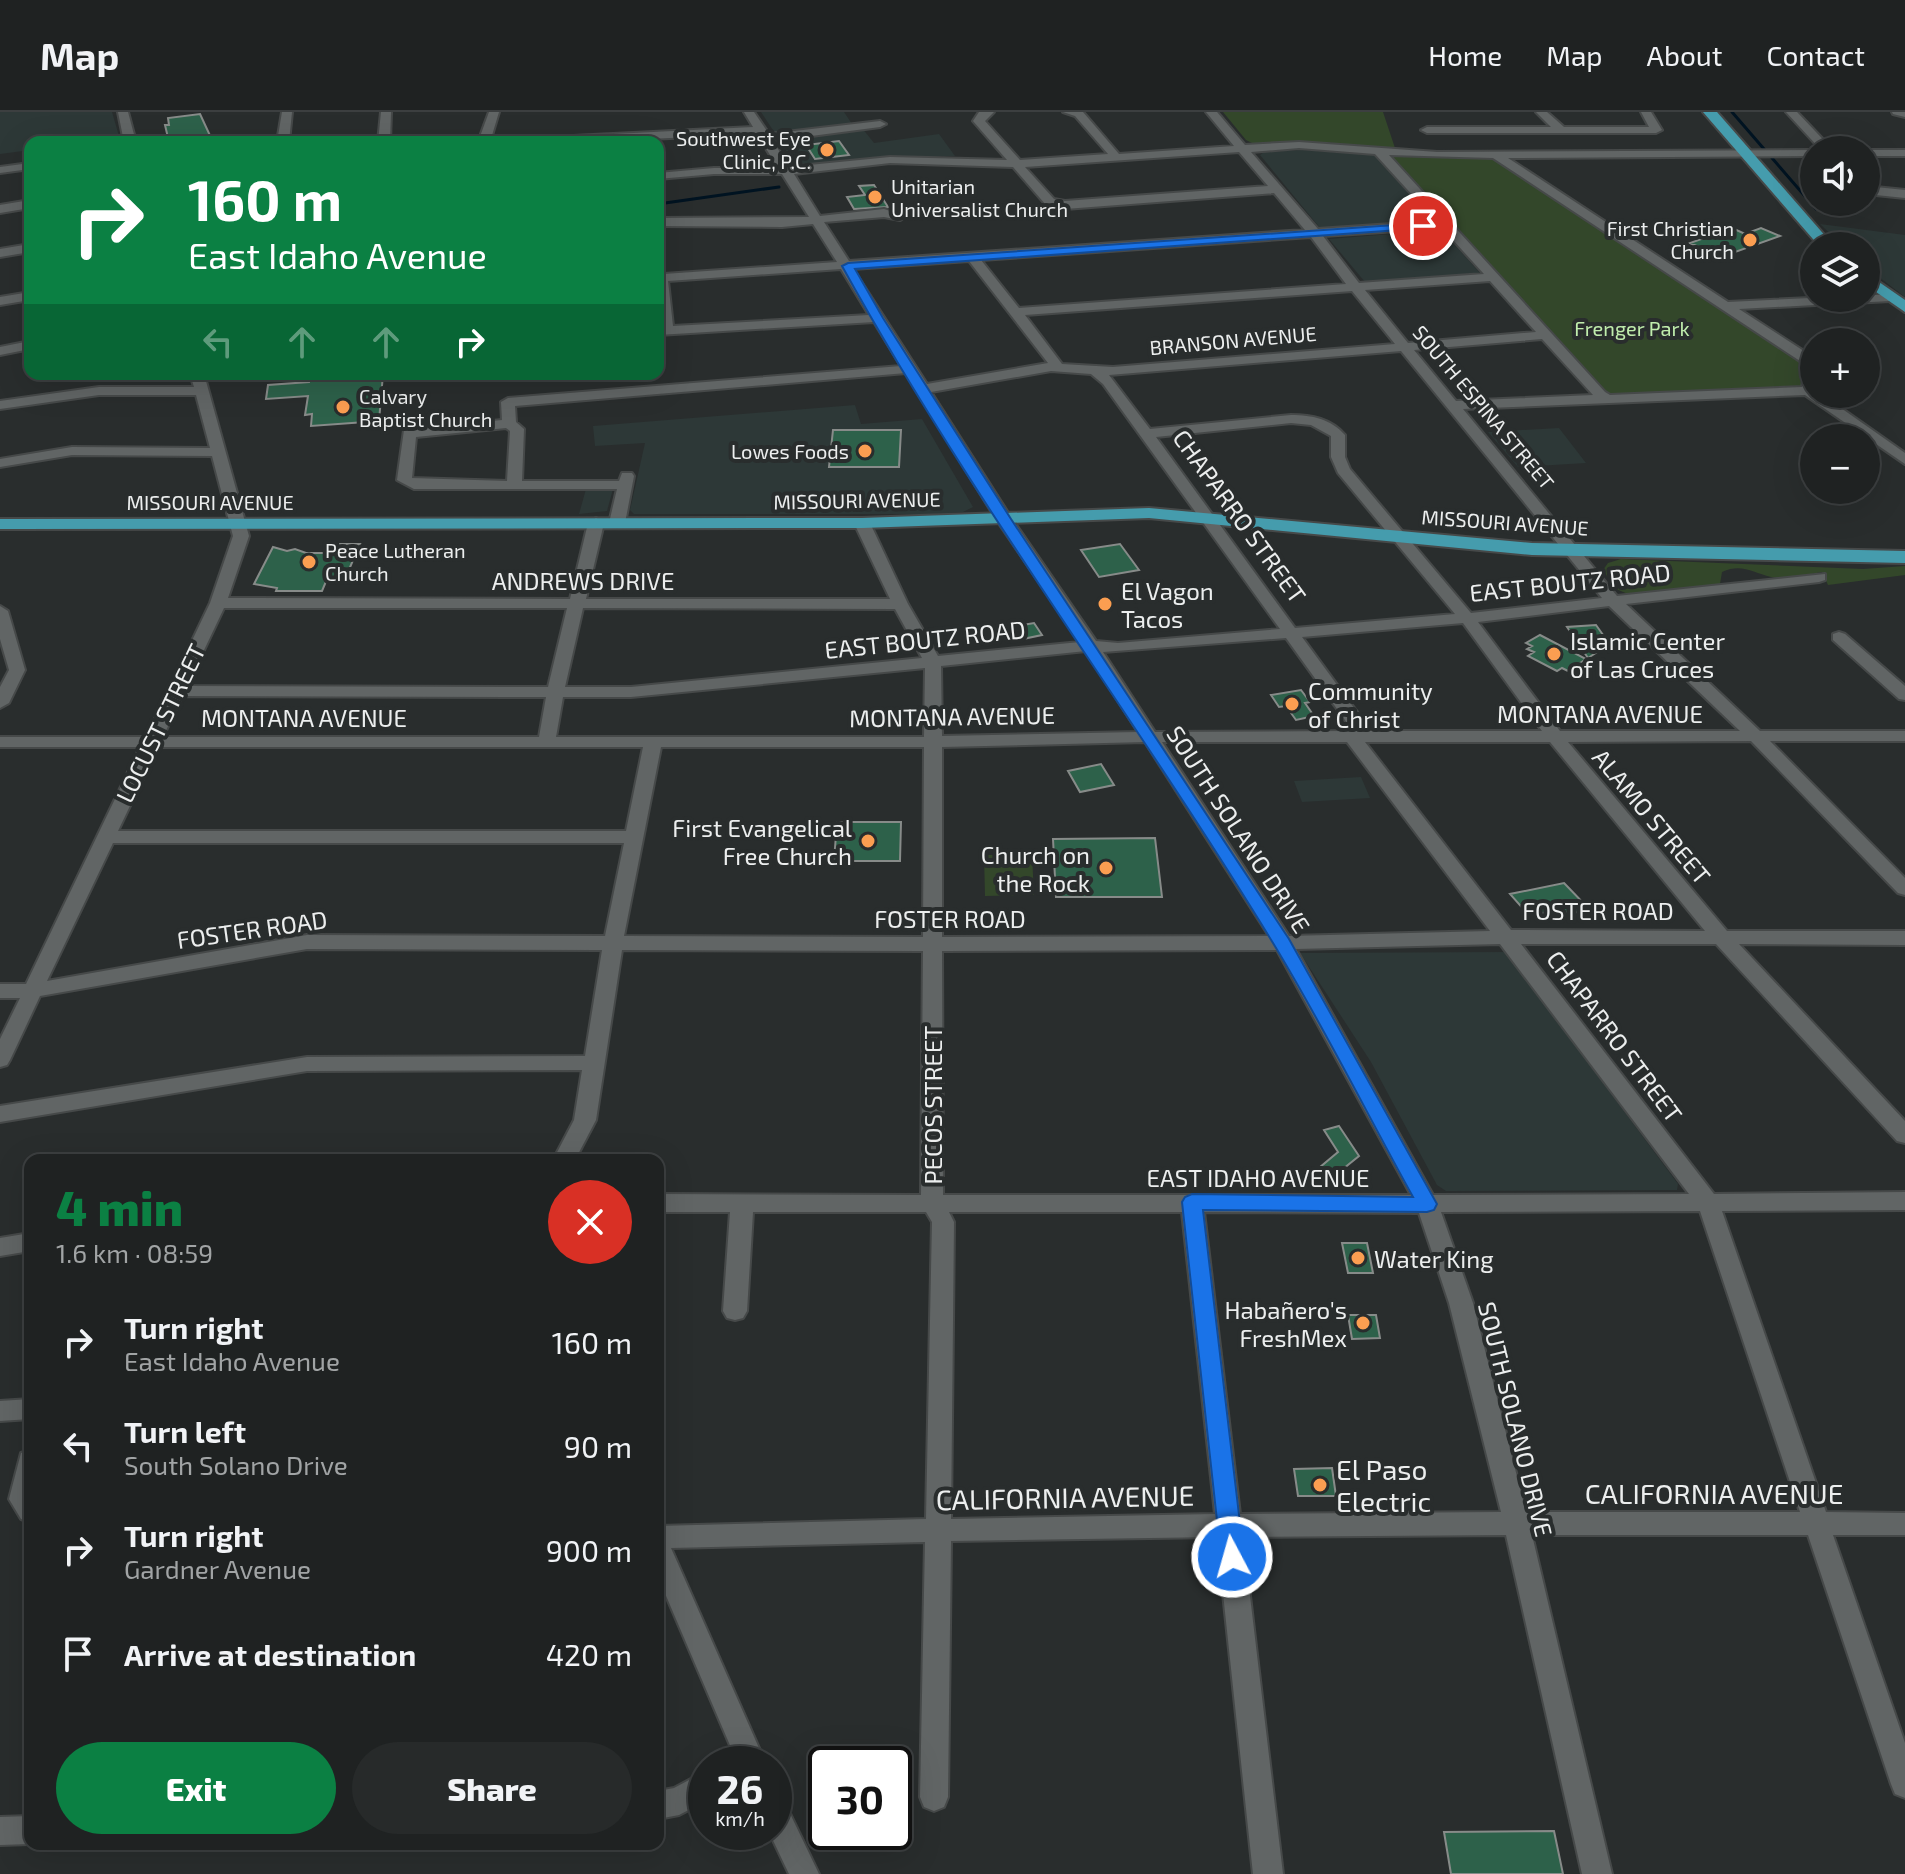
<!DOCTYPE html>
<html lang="en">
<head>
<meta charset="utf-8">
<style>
	:root { --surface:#1f2222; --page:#272a2a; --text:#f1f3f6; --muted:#a1a4a5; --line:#3c3f40; --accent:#0b8043 }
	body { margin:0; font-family:"Exo 2",sans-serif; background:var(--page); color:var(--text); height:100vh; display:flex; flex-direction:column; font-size:30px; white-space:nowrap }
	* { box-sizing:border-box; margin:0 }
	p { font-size:26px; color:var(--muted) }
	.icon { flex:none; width:44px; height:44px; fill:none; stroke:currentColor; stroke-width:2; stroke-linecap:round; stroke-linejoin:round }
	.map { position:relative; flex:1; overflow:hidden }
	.side { position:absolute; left:24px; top:1042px; width:640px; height:696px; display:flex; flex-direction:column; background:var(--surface); border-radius:16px; box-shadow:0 8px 32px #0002,0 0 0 2px var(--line) }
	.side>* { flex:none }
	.banner { position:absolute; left:24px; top:24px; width:640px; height:244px; border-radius:16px; box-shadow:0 8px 32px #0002,0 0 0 2px var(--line); background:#0b8043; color:#fff; overflow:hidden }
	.buttons { position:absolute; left:1800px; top:24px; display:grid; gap:16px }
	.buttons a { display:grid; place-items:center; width:80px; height:80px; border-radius:50%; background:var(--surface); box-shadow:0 8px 32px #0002,0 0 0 2px var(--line); font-size:40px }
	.speed { position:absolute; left:688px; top:1634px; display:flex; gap:16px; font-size:40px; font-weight:700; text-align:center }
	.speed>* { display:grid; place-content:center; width:104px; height:104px; border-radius:50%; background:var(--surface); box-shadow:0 8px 32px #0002,0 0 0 2px var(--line); line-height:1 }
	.speed small { font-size:20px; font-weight:400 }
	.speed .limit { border:4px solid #111; border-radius:12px; background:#fff; color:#111 }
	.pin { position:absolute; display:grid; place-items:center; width:68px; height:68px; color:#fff; margin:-34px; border:4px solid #fff; border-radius:50%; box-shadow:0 2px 8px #0007 }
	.me { position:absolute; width:88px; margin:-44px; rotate:354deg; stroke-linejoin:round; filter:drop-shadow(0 0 6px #0008) }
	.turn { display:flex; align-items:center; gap:28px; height:168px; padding:0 32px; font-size:36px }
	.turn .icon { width:104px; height:104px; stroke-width:2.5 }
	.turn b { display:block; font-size:56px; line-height:68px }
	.lanes { display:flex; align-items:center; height:76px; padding:0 32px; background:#0003; justify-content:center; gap:40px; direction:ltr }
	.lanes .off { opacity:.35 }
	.round { display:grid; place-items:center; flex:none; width:84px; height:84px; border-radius:42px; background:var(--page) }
	.overview { display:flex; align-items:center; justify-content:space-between; height:136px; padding:0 32px }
	h1 { font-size:48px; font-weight:800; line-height:60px; color:var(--accent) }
	.action { display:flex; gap:16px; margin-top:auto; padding:16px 32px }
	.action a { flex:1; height:92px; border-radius:48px; background:var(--accent); color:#fff; font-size:32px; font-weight:800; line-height:92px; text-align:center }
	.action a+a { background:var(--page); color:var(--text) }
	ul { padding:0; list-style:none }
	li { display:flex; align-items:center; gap:24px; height:104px; padding:0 32px }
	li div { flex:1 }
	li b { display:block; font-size:30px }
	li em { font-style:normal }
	header { display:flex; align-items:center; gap:48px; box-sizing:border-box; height:112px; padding:0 40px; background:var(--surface); border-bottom:2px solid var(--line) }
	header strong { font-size:38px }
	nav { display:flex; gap:44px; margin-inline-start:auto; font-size:28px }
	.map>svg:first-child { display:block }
	.built { fill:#2d3837 }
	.green { fill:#33472a }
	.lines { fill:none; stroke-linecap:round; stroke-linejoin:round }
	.stream { stroke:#001321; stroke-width:3 }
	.building { fill:#2d614a; stroke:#878b89; stroke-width:2 }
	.minor-casing { stroke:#464949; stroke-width:4 }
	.major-casing { stroke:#464949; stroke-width:4 }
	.minor { fill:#616565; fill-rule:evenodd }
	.major { fill:#459cad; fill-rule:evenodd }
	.route { fill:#1a73e8; stroke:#114b97; stroke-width:2 }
	.poi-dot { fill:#fb9e51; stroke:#292d2d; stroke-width:3 }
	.labels { text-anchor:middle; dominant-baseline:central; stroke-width:8; stroke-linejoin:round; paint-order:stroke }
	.far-poi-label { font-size:20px; fill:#eceeee; stroke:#292d2d; text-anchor:end }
	.far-park-label { font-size:20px; fill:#c0edad; stroke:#292d2d }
	.far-street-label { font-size:20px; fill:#eceeee; stroke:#292d2d }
	.street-label { font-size:24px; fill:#eceeee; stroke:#292d2d }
	.poi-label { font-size:24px; fill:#eceeee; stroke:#292d2d; text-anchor:start }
	.near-poi-label { font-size:28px; fill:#eceeee; stroke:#292d2d; text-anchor:start }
	.near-street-label { font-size:28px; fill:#eceeee; stroke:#292d2d }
</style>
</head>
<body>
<header>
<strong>Map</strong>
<nav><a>Home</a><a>Map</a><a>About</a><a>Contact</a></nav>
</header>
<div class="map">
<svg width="1905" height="1762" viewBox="0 0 1905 1762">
	<rect width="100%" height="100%" fill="#292d2d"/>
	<!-- built -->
	<path class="built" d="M0 0H112L119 24 81 30H30V38L0 42Z
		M761 0H844L852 12 858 11 874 31 939 22 955 44 891 45 797 55Z
		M1302 38 1375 43 1434 108 1320 116 1260 43 1264 40Z
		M1820 112 1905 123V185L1866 155V134H1843Z
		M1441 118 1481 162 1365 170 1329 127Z
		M855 293 861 312 922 307 973 395 963 400 934 402H634L630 398 645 331 595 334 593 314Z
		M1559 316 1586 351 1518 355 1488 320Z
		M586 377H613L607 399 579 402Z
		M1361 665 1370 686 1302 690 1294 669Z
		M1506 840 1678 1072 1677 1078 1446 1079 1437 1073 1371 950 1300 841Z"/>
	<!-- green -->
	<path class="green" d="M1223 0H1383L1395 36 1322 30 1254 32 1246 28Z
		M1379 39 1497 44 1805 246 1808 279 1606 286Z
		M1621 447 1863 457 1905 454V463L1828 473 1822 460C1808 462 1785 469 1771 465 1753 461 1742 451 1722 460L1720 472 1628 482 1616 477 1603 458 1608 451Z
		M984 743H1032L1034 783 985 784Z"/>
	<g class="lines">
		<!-- stream -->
		<path class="stream" d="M1732 0 1764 37
			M1772 46 1816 97
			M658 92 779 75"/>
	</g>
	<!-- building -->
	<path class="building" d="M200 2 213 30H169L165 13H169L168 6Z
		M839 29 849 43 815 47 806 33Z
		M874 73 888 95 854 97 847 85 865 83 859 74Z
		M1732 116 1745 122 1761 116 1780 124 1721 145 1690 131Z
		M336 262H383L379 309 311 314 312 302 305 303 308 284 266 287 268 273 309 270 310 265Z
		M833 318H901L899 355H829Z
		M340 432H360L345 467H327L322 479H276L277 476 254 472 273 435 287 439 295 437 306 441H337Z
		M1120 432 1139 458 1099 465 1081 438Z
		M1034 511 1042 523 1018 528 1011 515Z
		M1596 513 1613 537 1599 539 1588 546 1567 515Z
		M1540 523 1586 547 1568 559 1562 556 1557 559 1528 544 1534 540 1527 537 1532 534 1526 531Z
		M1301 578 1310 590 1305 591 1314 604 1296 608 1286 594 1279 595 1271 583Z
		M1101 652 1114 673 1080 680 1068 659Z
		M837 710H901L900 749H834Z
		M1155 726 1162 785H1056L1053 727Z
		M1564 771 1592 800 1527 801 1510 782Z
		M1339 1014 1359 1044 1333 1065 1319 1056 1338 1040 1324 1018Z
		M1342 1131H1367L1373 1161H1348Z
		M1348 1203H1376L1380 1226 1352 1227Z
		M1332 1356 1336 1384H1298L1294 1357Z
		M1554 1719 1563 1762H1451L1444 1720Z"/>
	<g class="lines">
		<!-- minor casing -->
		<g class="minor-casing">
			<path id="minor" d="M118 0H128L136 30H124Z
				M282 0H292L289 30H277Z
				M381 0H391L390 30H378Z
				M489 0H499L490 30H478Z
				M744 0H754L769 22 880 9 886 12 880 15 773 29 789 55 890 45 1007 48 973 9 979 0H994L985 9 1020 48 1108 42 1075 4 1063 0H1083L1119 42 1234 34 1206 0H1217L1245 33 1299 30 1437 40 1814 38H1816L1814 44 1508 46 1728 190 1895 182V188L1890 189 1739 197 1810 243 1814 250V282H1821L1905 341V352L1805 283 1463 297 1617 484 1825 462V468L1819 470 1626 492 1760 619H1905V629H1770L1905 766V783L1898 781 1751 629 1568 630 1727 819H1905V833L1739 832 1905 1009V1031L1897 1029 1716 832H1521L1714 1082 1905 1080V1098L1722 1099 1826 1400 1905 1401V1423H1833L1905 1631V1686L1895 1682 1891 1672 1808 1423H1532L1612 1762H1582L1506 1423 1243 1425 1283 1762H1253L1217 1425 951 1429 948 1685 944 1695 934 1699 924 1695 920 1685 925 1430 671 1436 766 1652H738L658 1465V1414L926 1407 932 1110 926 1100H753L747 1199 743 1206 735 1208 727 1206 723 1199 730 1100H658V1082L921 1083 923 839 622 838 596 1008 575 1048H553L574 1008 582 958 307 959 0 1010V994L307 945 585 944 602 838 307 837 40 884 10 948 7 953 0 955V927L20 886H0V872H26L140 635H0V625H146L210 491 233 424 212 344 72 343 0 355V347L72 335 210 336 196 283H99L0 297V289L99 275H194L190 262H204L249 424 228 486 570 487 588 411 596 406 604 411 586 487H890L854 411 862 406 870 411 908 492 938 544 1080 530 996 407 906 261 515 294 516 310 524 317 522 369H619L622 361H632L634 364 625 411 617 416 609 411 617 377H414L397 368 404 318 502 308 501 290 508 286 901 254 874 210 658 223V159L664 162 837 150 813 112 782 115 658 114V106L809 105 782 62H714L658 67V61L714 56H778L757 22 583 30H507L513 27 753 15ZM1299 36 1375 42 1436 109 1318 117 1251 40ZM1239 40 1268 74 1065 89 1054 87 1025 55ZM1389 43 1493 46 1800 249 1805 258 1802 275 1610 283 1605 280ZM890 51 1013 55 1046 93 1065 97 1274 81 1305 118 849 149 824 110 884 105 900 108 906 104 884 97 820 104 794 62ZM1442 116 1484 162 1359 171 1323 124ZM1311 125 1346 172 1019 196 981 148ZM969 149 1048 251 927 272 853 157ZM841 157 869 203 673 214 668 169ZM1490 169 1536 220 1408 231 1365 178ZM1352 179 1395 232 1113 255 1062 252 1025 203ZM1542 227 1593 283 1456 289 1414 238ZM1401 239 1602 486 1471 501 1350 357 1345 345V323C1331 307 1312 303 1291 303L1150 317 1109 263ZM1051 259 1091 262 1103 272 1280 517 1118 531 1096 529 1012 407 931 280ZM1291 311 1311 313 1331 324V345L1338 361 1455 502 1295 516 1156 325ZM506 316 510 319 507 369 412 366 416 325ZM1609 494 1740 619H1560L1478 510ZM224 496H567L548 575 187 574ZM583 496 895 497 922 546 631 575H565ZM1463 511 1542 619H1365L1368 615 1302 525ZM1286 526 1350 615 1348 619 1155 620 1103 540ZM1086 539 1138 620 942 624 941 554ZM925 556 924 625H556L563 585H631ZM182 584 546 585 539 625H163ZM1145 630 1269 824 942 825V635ZM1162 630H1347L1490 819 1289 824ZM1365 630H1550L1705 819 1511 818ZM158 635H643L626 719H118ZM661 635H924L923 825 624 824ZM113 731H624L605 824 307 823 47 869ZM1500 832 1689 1082 1433 1083 1296 837ZM1277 838 1411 1083H943L942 839ZM1700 1099 1800 1400H1526L1473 1191 1441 1100ZM949 1100H1182L1215 1402 951 1407 954 1110ZM1204 1100 1419 1101 1449 1191 1501 1400 1240 1402Z
				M1536 0H1547L1564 15H1649L1641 0H1651L1662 18 1656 21H1427L1421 18 1427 15H1551Z
				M1786 0H1797L1833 38H1821Z
				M1892 0H1905V5L1893 2Z
				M1864 38H1905V44H1866Z
				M30 51V57L0 61V55Z
				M1866 74 1905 78V86L1866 82Z
				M30 88V96L0 101V93Z
				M30 132V140L0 145V137Z
				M30 180V188L0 193V185Z
				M30 229V237L0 243V235Z
				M0 494 8 499 25 558 9 591 0 596V575L9 558 0 527Z
				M1839 520 1845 522 1905 574V588L1899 587 1833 528V522Z
				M30 1121V1139L0 1144V1126Z
				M30 1287V1307L0 1309V1289Z
				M30 1338V1410L21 1407 9 1387 21 1341Z
				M706 1659V1689L679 1703 658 1707V1679L674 1676Z
				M774 1685 784 1689 819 1762H789L769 1720H774Z
				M30 1704V1732L0 1733V1705Z"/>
		</g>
		<!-- major casing -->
		<g class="major-casing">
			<path id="major" d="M1703 0H1717L1834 134H1819Z
				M1866 161 1905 188V200L1866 173Z
				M1149 396 1532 431 1905 439V451L1532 443 1149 406 862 416 0 417V407L862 406Z"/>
		</g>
		<!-- minor -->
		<use href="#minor" class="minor"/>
		<!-- major -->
		<use href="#major" class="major"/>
	</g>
	<!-- route -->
	<path class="route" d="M1423 111 1427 112V116L855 157 883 206 1011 407 1289 827 1437 1092 1434 1098 1427 1100 1203 1098 1244 1445 1241 1452 1232 1455 1224 1452 1221 1445 1182 1090 1185 1085 1192 1082 1413 1085C1366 1000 1323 913 1273 831 1134 603 971 388 842 154L848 151Z"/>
	<!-- markers -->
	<g class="poi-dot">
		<circle cx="827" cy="38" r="8"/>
		<circle cx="875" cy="85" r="8"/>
		<circle cx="1750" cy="128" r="8"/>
		<circle cx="343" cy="295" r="8"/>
		<circle cx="865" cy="339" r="8"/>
		<circle cx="309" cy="450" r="8"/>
		<circle cx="1105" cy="492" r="8"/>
		<circle cx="1554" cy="542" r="8"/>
		<circle cx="1292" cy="592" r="8"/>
		<circle cx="868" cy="729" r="8"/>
		<circle cx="1106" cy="756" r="8"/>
		<circle cx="1358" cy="1146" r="8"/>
		<circle cx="1363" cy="1211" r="8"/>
		<circle cx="1320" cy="1373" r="8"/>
	</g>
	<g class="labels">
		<!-- far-poi labels -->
		<g class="far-poi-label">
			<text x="811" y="26">Southwest Eye<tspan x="811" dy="23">Clinic, P.C.</tspan></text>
			<text x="891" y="74" text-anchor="start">Unitarian<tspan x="891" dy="23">Universalist Church</tspan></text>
			<text x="1734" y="116">First Christian<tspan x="1734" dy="23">Church</tspan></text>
			<text x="359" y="284" text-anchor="start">Calvary<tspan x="359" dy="23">Baptist Church</tspan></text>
			<text x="849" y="339">Lowes Foods</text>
			<text x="325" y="438" text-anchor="start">Peace Lutheran<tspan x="325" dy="23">Church</tspan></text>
		</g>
		<!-- far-park labels -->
		<g class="far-park-label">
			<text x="1632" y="216">Frenger Park</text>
		</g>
		<!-- far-street labels -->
		<g class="far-street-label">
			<text transform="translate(1233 228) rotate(-5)">BRANSON AVENUE</text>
			<text transform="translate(1484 295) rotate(50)">SOUTH ESPINA STREET</text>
			<text transform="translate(857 388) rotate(-1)">MISSOURI AVENUE</text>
			<text x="210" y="390">MISSOURI AVENUE</text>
			<text transform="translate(1505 410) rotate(4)">MISSOURI AVENUE</text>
		</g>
		<!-- street labels -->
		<g class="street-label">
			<text transform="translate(1240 404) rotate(54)">CHAPARRO STREET</text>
			<text x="583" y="468">ANDREWS DRIVE</text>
			<text transform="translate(1570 470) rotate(-6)">EAST BOUTZ ROAD</text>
			<text transform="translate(925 527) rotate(-6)">EAST BOUTZ ROAD</text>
			<text x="1600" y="601">MONTANA AVENUE</text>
			<text transform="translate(952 604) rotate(-1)">MONTANA AVENUE</text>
			<text x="304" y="605">MONTANA AVENUE</text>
			<text transform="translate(160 611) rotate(-64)">LOCUST STREET</text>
			<text transform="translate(1652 704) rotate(50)">ALAMO STREET</text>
			<text transform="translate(1239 717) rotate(57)">SOUTH SOLANO DRIVE</text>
			<text x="1598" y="798">FOSTER ROAD</text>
			<text x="950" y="806">FOSTER ROAD</text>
			<text transform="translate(252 817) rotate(-8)">FOSTER ROAD</text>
			<text transform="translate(1615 924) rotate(53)">CHAPARRO STREET</text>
			<text transform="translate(932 993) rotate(-90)">PECOS STREET</text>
			<text x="1258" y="1065">EAST IDAHO AVENUE</text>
			<text transform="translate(1516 1307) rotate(76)">SOUTH SOLANO DRIVE</text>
		</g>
		<!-- poi labels -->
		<g class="poi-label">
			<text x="1121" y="478">El Vagon<tspan x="1121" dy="28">Tacos</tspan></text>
			<text x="1570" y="528">Islamic Center<tspan x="1570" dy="28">of Las Cruces</tspan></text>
			<text x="1308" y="578">Community<tspan x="1308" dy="28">of Christ</tspan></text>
			<text x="852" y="715" text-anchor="end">First Evangelical<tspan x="852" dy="28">Free Church</tspan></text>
			<text x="1090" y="742" text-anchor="end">Church on<tspan x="1090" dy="28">the Rock</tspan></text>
			<text x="1374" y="1146">Water King</text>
			<text x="1347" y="1197" text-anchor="end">Habañero's<tspan x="1347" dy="28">FreshMex</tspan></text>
		</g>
		<!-- near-poi labels -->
		<g class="near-poi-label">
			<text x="1336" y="1357">El Paso<tspan x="1336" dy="32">Electric</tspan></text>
		</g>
		<!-- near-street labels -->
		<g class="near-street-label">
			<text x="1714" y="1381">CALIFORNIA AVENUE</text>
			<text transform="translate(1065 1385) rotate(-1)">CALIFORNIA AVENUE</text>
		</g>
	</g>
</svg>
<div class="buttons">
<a><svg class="icon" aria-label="sound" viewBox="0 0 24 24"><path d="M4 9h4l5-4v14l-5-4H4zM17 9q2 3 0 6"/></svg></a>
<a><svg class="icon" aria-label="layers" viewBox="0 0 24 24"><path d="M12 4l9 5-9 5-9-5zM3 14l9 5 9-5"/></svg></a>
<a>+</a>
<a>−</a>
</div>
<div class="speed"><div>26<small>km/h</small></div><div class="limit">30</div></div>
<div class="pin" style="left:1423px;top:114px;background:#d93025"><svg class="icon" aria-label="arrive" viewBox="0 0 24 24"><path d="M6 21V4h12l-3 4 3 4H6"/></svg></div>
<svg class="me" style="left:1232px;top:1445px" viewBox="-20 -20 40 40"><circle r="17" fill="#1a73e8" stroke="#fff" stroke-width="3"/><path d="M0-11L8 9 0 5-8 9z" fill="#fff"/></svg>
<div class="banner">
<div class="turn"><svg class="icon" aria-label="right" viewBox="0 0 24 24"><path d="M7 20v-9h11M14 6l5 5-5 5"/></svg><div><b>160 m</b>East Idaho Avenue</div></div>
<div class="lanes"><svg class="icon off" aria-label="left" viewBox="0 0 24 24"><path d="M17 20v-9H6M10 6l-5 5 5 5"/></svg><svg class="icon off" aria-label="ahead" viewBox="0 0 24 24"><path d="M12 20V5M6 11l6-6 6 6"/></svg><svg class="icon off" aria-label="ahead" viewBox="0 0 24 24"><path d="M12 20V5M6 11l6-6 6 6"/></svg><svg class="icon" aria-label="right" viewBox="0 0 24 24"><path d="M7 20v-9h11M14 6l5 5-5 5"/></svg></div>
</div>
<section class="side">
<div class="overview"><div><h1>4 min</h1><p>1.6 km · 08:59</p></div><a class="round" style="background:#d93025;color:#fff"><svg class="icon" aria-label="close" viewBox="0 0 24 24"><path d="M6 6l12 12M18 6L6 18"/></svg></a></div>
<ul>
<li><svg class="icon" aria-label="right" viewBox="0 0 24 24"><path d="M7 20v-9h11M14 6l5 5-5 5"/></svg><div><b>Turn right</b><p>East Idaho Avenue</p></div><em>160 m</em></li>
<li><svg class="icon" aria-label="left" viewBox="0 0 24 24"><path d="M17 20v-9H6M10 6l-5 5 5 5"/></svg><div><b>Turn left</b><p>South Solano Drive</p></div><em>90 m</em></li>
<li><svg class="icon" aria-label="right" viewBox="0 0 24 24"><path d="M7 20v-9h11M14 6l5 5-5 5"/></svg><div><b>Turn right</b><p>Gardner Avenue</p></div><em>900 m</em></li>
<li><svg class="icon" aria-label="arrive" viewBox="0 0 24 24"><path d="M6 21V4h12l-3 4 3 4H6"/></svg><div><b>Arrive at destination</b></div><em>420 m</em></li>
</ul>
<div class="action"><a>Exit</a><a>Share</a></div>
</section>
</div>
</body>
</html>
